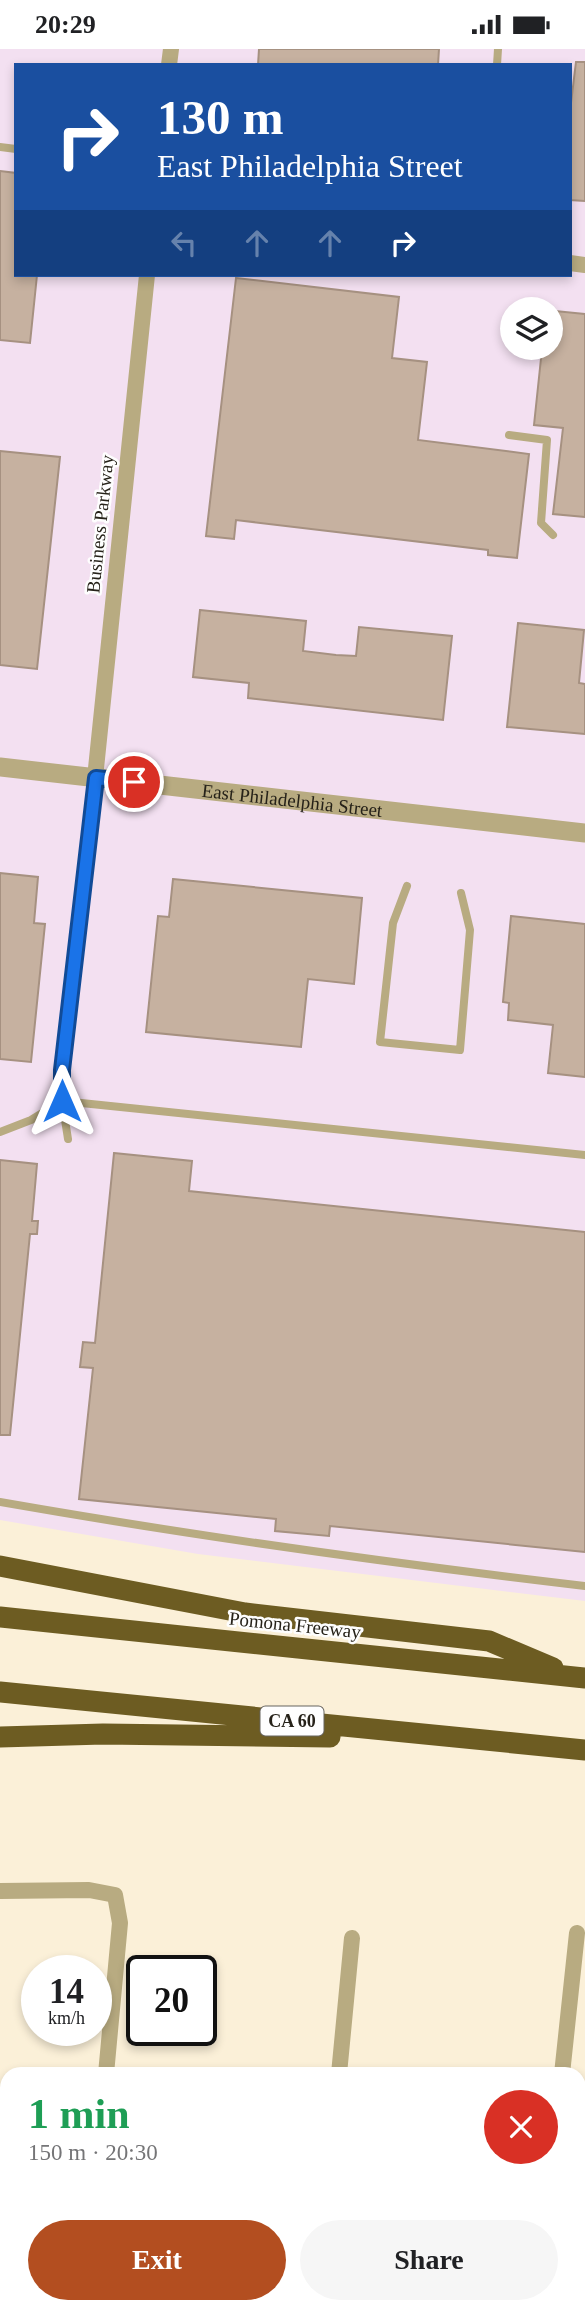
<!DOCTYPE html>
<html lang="en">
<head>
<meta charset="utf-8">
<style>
	:root { --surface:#fff; --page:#f6f6f6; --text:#202124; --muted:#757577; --accent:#b34e20 }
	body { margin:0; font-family:"Times New Roman",serif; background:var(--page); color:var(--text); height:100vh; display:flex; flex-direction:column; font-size:26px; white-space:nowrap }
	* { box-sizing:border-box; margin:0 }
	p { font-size:23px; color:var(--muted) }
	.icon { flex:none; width:38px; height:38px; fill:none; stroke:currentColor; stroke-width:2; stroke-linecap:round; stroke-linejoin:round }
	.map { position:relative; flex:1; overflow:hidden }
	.sheet { position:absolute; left:0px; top:2018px; width:586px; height:247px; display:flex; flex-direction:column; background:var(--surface); border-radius:21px 21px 0 0; box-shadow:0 4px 10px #0003 }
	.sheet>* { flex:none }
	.guide { position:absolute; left:14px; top:14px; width:558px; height:214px; border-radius:0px; box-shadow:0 4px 10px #0003; background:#1a4fa0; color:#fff; overflow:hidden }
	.controls { position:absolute; left:500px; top:248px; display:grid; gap:14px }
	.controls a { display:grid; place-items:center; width:63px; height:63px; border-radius:50%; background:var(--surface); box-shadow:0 4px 10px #0003; font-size:35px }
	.speed { position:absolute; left:21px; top:1906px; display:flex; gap:14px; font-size:35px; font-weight:700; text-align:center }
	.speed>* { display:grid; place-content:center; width:91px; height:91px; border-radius:50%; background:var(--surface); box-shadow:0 4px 10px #0003; line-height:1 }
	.speed small { font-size:18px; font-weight:400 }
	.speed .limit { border:4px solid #111; border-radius:10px; background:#fff; color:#111 }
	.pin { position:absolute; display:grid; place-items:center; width:60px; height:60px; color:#fff; margin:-30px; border:4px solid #fff; border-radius:50%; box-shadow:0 2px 7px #0007 }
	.me { position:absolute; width:77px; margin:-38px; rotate:0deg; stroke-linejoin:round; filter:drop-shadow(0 0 5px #0008) }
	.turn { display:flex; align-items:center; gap:24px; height:147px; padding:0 28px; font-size:32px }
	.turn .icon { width:91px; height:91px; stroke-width:2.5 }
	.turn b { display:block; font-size:49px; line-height:60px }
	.lanes { display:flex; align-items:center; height:66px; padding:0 28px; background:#0003; justify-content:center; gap:35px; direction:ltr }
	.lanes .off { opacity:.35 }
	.round { display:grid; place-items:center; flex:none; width:74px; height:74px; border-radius:37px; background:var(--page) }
	.overview { display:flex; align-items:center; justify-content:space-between; height:119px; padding:0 28px }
	h1 { font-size:42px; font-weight:600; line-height:52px; color:#1e9e55 }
	.cta { display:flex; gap:14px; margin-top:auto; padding:14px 28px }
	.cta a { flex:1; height:80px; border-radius:42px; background:var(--accent); color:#fff; font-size:28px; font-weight:600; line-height:80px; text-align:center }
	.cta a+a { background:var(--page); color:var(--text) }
	.status { display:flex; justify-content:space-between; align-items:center; height:49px; padding:0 35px; background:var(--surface); direction:ltr }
	.status svg { height:19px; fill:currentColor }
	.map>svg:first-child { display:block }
	.industrial { fill:#f3e0f1; fill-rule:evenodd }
	.building { fill:#c6b1a0; stroke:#a69181; stroke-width:2 }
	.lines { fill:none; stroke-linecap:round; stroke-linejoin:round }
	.service { stroke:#b8ab81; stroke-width:8 }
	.minor { stroke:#b8ab81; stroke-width:16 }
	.tertiary { stroke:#b8ab81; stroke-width:19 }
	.motorway { stroke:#6d5c22; stroke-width:21 }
	.route-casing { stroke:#114b97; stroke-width:18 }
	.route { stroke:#1a73e8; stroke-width:12 }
	.labels { text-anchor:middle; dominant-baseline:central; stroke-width:5; stroke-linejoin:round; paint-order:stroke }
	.shield { fill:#fefefe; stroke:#67645e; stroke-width:2 }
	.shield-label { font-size:18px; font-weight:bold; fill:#262219 }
	.street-label { font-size:19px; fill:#262219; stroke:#fefefe }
</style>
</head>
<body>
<div class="status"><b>20:29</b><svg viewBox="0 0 49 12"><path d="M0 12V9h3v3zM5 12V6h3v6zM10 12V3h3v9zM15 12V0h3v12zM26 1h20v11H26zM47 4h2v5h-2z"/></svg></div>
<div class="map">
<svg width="585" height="2264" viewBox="0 0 585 2264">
	<rect width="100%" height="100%" fill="#fbf0d8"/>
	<!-- industrial -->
	<path class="industrial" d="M0 0H585V1552L198 1505 0 1471ZM16 16H570V226H16ZM513 261H551V299H513Z"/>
	<!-- building -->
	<path class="building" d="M259 0H439L438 16H258Z
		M576 13H585V152L570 151V62Z
		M0 122 16 124V226H37L30 294 0 291Z
		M236 229 399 248 392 309 427 313 418 391 529 405 517 509 488 506V501L236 471 234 490 206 487Z
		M555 262 585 265V468L553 465 563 379 534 376 542 300 551 301Z
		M0 402 60 408 37 620 0 616Z
		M200 561 306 572 303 602 336 606 356 607 359 578 452 587 443 671 248 649 249 634 193 628Z
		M518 574 584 581 579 634 585 635V685L507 678Z
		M0 824 38 828 34 874 45 875 31 1013 0 1010Z
		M173 830 362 849 354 935 308 930 301 998 146 983 158 867 169 868Z
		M511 867 585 875V1028L548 1024 553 976 508 971 509 954 503 953Z
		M114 1104 192 1112 189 1142 585 1183V1503L330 1477 329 1487 275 1482 276 1470 79 1450 93 1319 80 1318 83 1293 95 1294Z
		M0 1111 37 1115 32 1172H38L37 1185H30L10 1386H0Z"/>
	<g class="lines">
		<!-- service -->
		<path class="service" d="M497 16 498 0
			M0 98 16 100
			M509 386 547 391 541 474 553 486
			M407 837 393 874 380 993 460 1001 470 881 461 844
			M0 1083 31 1071 62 1052 585 1106
			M68 1090 62 1052V1021L95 729
			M0 1453C194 1487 389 1514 585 1537"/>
		<!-- minor -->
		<path class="minor" d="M169 16 171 0
			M570 214 585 216
			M95 729 147 226
			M0 1842 89 1841 115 1846 120 1874 106 2025
			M339 2025 352 1889
			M562 2025 577 1884
			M579 2212 585 2213
			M83 2264V2258"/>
		<!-- tertiary -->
		<path class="tertiary" id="s1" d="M0 718 585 784"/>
		<!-- motorway -->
		<path class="motorway" d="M0 1517 245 1564 489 1592 553 1619
			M0 1568 585 1629
			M0 1643 585 1701
			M0 1688 103 1685 330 1688"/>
	</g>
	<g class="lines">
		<!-- route casing -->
		<g class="route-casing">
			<path id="route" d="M62 1052V1021L96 729 134 733"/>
		</g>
		<!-- route -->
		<use href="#route" class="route"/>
	</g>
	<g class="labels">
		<!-- shield labels -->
		<rect class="shield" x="260.5" y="1657.5" width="63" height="29" rx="5"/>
		<g class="shield-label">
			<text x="292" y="1672">CA 60</text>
		</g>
		<!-- street labels -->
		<g class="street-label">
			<text transform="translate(100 475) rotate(-84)">Business Parkway</text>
			<text stroke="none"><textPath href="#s1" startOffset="294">East Philadelphia Street</textPath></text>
			<text transform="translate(295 1576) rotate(6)">Pomona Freeway</text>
		</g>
	</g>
</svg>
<div class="controls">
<a><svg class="icon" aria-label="layers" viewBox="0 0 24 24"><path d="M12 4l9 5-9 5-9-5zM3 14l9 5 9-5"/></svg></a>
</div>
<div class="speed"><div>14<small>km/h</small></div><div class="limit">20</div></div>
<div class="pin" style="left:134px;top:733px;background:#d93025"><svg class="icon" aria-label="arrive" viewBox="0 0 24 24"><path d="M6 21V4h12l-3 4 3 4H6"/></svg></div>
<svg class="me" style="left:62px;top:1052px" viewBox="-20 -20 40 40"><path d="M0-17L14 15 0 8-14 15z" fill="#1a73e8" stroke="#fff" stroke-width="4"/></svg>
<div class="guide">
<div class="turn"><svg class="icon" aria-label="right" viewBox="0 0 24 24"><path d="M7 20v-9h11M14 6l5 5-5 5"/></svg><div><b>130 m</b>East Philadelphia Street</div></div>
<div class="lanes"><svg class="icon off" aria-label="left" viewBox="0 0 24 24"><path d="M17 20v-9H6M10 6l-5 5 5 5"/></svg><svg class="icon off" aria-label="ahead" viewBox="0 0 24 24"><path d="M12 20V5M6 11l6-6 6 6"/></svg><svg class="icon off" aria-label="ahead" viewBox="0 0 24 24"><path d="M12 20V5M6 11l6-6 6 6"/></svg><svg class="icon" aria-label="right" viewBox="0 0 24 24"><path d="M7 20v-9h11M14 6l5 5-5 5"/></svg></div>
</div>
<section class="sheet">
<div class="overview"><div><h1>1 min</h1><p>150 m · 20:30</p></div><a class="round" style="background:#d93025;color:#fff"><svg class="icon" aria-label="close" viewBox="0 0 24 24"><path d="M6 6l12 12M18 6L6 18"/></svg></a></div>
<div class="cta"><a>Exit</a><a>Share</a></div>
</section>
</div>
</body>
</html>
